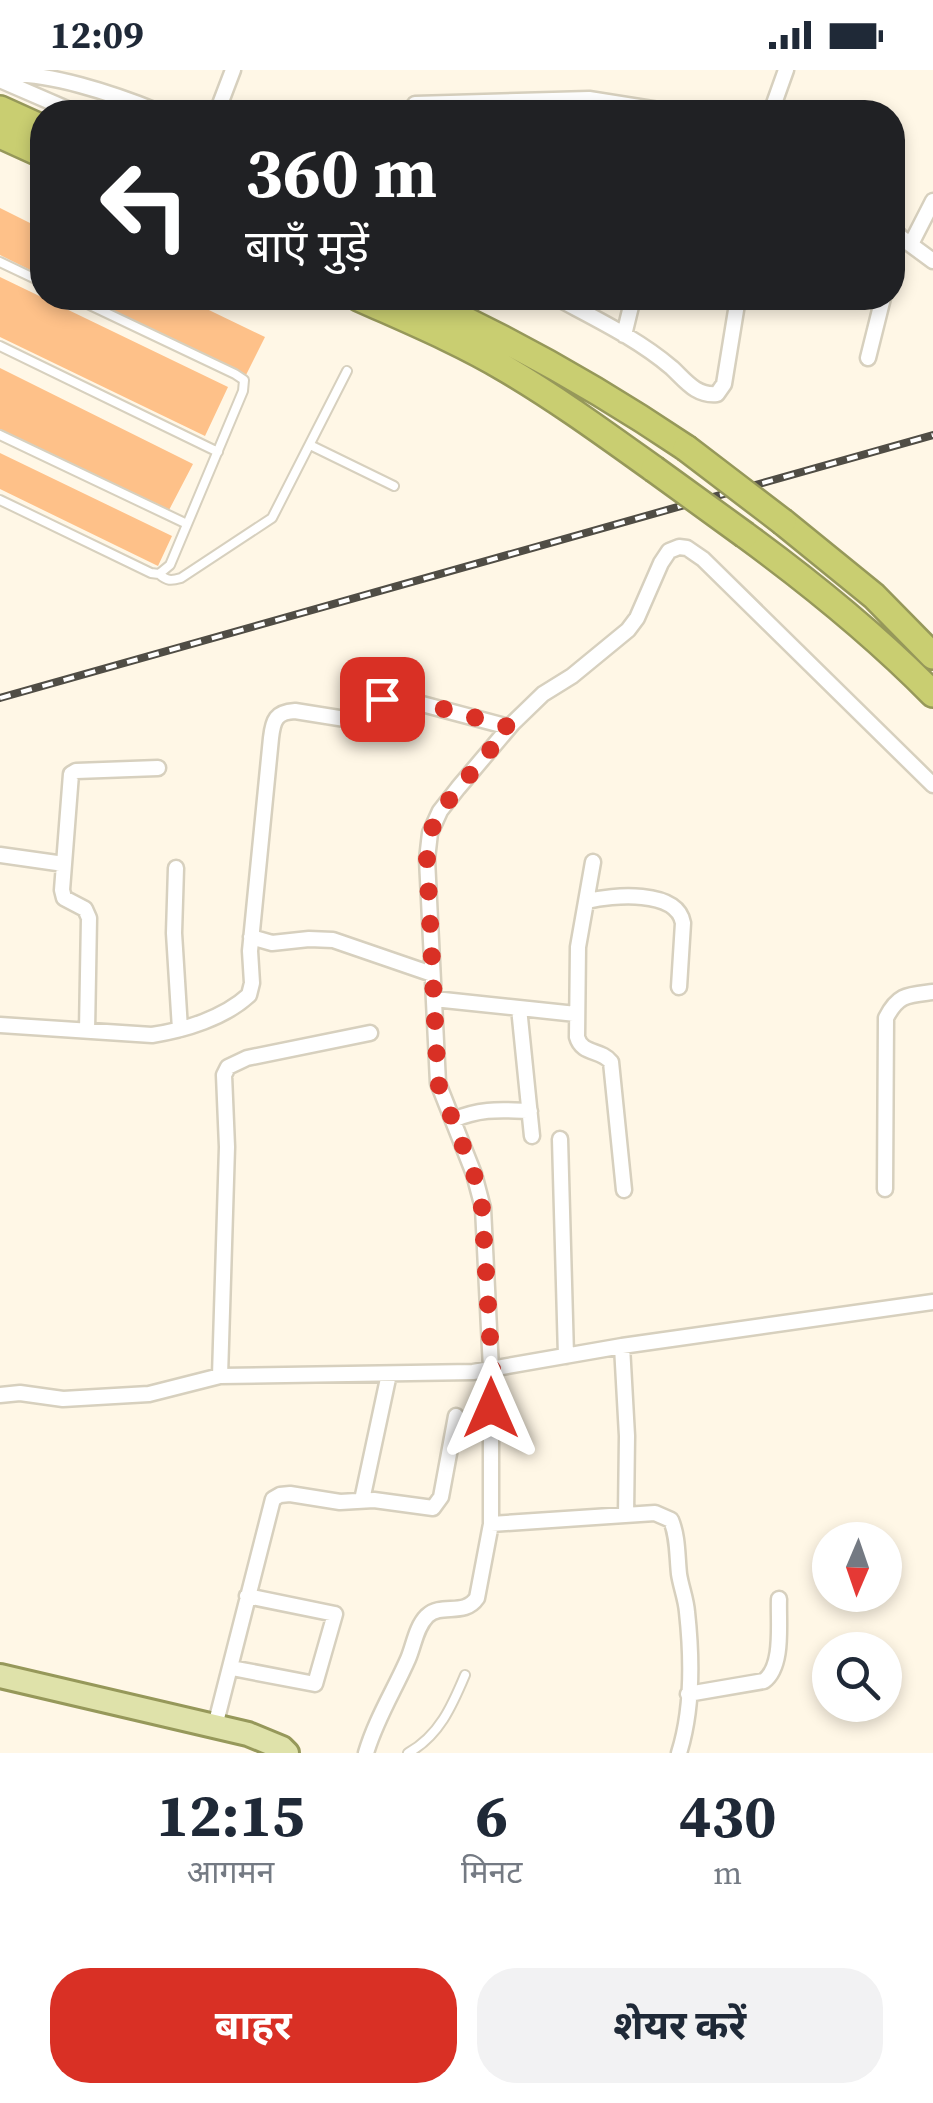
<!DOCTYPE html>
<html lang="hi">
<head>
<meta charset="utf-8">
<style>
	:root { --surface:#fff; --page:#f2f2f3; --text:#1f2937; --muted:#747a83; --accent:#d93025 }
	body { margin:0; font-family:"Source Serif 4","Noto Sans Devanagari",serif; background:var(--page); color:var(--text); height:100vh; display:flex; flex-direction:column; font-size:38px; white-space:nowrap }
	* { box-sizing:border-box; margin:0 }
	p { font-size:32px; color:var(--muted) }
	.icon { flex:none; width:55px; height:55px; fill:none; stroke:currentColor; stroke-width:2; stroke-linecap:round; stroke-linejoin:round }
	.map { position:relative; height:1683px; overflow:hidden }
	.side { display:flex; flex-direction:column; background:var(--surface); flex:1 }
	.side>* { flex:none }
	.guide { position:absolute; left:30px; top:30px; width:875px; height:210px; border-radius:40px; box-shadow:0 5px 15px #0003; background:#202124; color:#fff; overflow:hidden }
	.needle { width:65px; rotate:182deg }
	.buttons { position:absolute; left:812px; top:1452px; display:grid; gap:20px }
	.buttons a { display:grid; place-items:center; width:90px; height:90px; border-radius:50%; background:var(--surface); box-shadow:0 5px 15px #0003; font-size:50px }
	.pin { position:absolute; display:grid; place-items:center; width:85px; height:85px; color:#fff; margin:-42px; border-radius:20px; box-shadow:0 5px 15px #0006 }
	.me { position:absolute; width:110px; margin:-55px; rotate:0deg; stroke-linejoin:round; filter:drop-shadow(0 0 8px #0008) }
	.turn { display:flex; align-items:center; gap:35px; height:210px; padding:0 50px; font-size:45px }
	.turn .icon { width:130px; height:130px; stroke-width:2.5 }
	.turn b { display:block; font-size:70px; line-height:85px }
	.eta { display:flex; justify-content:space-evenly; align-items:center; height:170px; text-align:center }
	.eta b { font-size:60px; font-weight:700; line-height:70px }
	.cta { display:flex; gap:20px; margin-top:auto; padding:20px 50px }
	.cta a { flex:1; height:115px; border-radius:40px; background:var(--accent); color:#fff; font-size:40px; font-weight:700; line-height:115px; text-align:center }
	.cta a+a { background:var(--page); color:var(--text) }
	.status { display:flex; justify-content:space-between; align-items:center; height:70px; padding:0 50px; background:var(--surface); direction:ltr }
	.status svg { height:28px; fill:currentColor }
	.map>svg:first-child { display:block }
	.building { fill:#fec189 }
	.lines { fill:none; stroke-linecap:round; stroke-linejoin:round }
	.lane-casing { stroke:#d7d0be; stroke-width:12 }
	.street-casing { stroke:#d7d0be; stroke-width:19 }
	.primary-casing { stroke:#96985a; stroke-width:28 }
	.highway-casing { stroke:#96985a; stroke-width:30 }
	.lane { stroke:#fff; stroke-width:8 }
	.street { stroke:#fff; stroke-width:14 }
	.primary { stroke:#dfe2aa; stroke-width:22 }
	.highway { stroke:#c9ce71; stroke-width:25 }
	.rail-casing { stroke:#504d45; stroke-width:8 }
	.rail { stroke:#fff; stroke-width:4; stroke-dasharray:11; stroke-linecap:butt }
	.highway-bridge-casing { stroke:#96985a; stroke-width:30; stroke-linecap:butt }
	.highway-bridge { stroke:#c9ce71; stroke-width:25 }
	.route { stroke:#d93025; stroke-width:18; stroke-dasharray:0 32.4 }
</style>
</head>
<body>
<div class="status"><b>12:09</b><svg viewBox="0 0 49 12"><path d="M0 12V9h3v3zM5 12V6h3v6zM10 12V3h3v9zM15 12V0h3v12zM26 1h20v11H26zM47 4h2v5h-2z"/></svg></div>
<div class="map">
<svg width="933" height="1683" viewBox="0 0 933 1683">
	<rect width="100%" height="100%" fill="#fff7e6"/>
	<!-- building -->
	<path class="building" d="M0 138 42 159V206L0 185Z
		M0 207 228 317 205 366 0 267Z
		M87 228H184L265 267 246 305Z
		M0 298 193 394 168 442 0 359Z
		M0 383 172 466 158 496 0 419Z"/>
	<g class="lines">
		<!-- lane casing -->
		<g class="lane-casing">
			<path id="lane" d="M0 192 42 212
				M0 276 218 382
				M0 365 187 454
				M310 375 394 416
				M0 430 151 503 159 504 170 495 243 321 244 310 235 304 75 228
				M159 504C167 511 171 511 181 508L272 448 347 301
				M408 1683C439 1666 452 1636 465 1605"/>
		</g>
		<!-- street casing -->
		<g class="street-casing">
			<path id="street" d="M0 5C45 0 117 25 159 42
				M0 10 74 42
				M589 29 671 42
				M217 42 233 0
				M414 42 415 34 589 29 586 42
				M771 42 786 0
				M892 161 933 191
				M911 174 933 131
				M892 190 899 165
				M557 228C596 249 638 269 672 298 686 311 696 326 717 324L724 314 738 228
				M624 265 633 228
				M868 288 883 228
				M0 785 64 794
				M593 792 578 877 577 967C582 985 601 979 611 992L624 1120
				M176 798 174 863 180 959
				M587 831C612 825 677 819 683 853L679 917
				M251 867 272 873 309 869 333 870 432 904
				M434 929 576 944
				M519 938 532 1066
				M0 955 152 965C185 960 224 948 249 925L252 913 250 881 271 668C273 650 276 642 295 641L364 652C378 648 377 633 388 625L509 657
				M87 961 89 848 85 839 64 828 62 820 71 704 76 701 158 698
				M453 1050C481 1038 500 1040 530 1041
				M560 1069 566 1286
				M885 1119 886 948C898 924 908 925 933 922
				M622 1276 627 1366 626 1445
				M220 1306 227 1077 224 1005 228 997 247 988 370 963
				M0 1325 20 1323 63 1329 149 1324 220 1306 473 1302 622 1276 933 1232
				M362 1430 389 1304
				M491 1454 655 1443 671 1450C678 1467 677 1485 679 1504 681 1517 686 1529 687 1542 692 1588 693 1639 679 1683
				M237 1599 315 1614 335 1544 247 1526
				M688 1624 764 1611C784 1596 778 1553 779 1529
				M215 1656 273 1429 280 1425 290 1424 340 1432 374 1430 433 1438 441 1427 456 1346
				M366 1683C376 1649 394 1621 408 1589 414 1575 416 1557 427 1546 442 1532 464 1547 477 1528L491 1454V1299L483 1138 474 1104 438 1013 427 789 430 763 440 741 458 718 512 654 543 624 572 606 628 560 637 548 661 493 669 481 679 477 687 478 703 489 933 715"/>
		</g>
		<!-- primary casing -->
		<g class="primary-casing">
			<path id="primary" d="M0 1606 248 1664 282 1678 287 1683"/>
		</g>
		<!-- highway casing -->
		<g class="highway-casing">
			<path id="highway" d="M0 39 42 58
				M0 65 42 84
				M359 228C408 250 459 271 506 299 557 329 605 364 654 399
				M418 228C512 270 600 320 686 378
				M783 452 874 526 933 586
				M745 465C812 514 875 565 933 624"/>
		</g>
		<!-- lane -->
		<use href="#lane" class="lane"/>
		<!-- street -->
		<use href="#street" class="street"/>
		<!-- primary -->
		<use href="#primary" class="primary"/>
		<!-- highway -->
		<use href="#highway" class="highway"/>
		<!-- rail casing -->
		<g class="rail-casing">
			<path id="rail" d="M0 628 933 365"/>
		</g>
		<!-- rail -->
		<use href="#rail" class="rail"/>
		<!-- highway-bridge casing -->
		<g class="highway-bridge-casing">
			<path id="highway-bridge" d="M686 378 783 452
				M654 399 745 465"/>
		</g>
		<!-- highway-bridge -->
		<use href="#highway-bridge" class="highway-bridge"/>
	</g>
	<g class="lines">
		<!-- route -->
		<path class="route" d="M382 629 388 625 397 626 509 657 440 741 430 763 427 789 438 1013 474 1104 482 1138 492 1299 491 1338"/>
	</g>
</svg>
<div class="buttons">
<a><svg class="needle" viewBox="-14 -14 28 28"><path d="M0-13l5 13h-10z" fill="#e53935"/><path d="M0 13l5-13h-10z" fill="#747a83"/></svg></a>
<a><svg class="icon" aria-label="search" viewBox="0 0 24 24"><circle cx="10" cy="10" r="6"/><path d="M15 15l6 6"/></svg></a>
</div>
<div class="pin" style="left:382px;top:629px;background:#d93025"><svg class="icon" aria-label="arrive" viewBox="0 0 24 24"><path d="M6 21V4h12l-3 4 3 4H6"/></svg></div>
<svg class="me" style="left:491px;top:1338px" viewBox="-20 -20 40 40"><path d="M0-17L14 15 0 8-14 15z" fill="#d93025" stroke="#fff" stroke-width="4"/></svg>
<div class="guide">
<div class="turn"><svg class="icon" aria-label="left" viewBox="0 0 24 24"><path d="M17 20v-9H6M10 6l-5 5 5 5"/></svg><div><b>360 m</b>बाएँ मुड़ें</div></div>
</div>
</div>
<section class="side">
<div class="eta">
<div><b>12:15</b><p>आगमन</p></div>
<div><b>6</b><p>मिनट</p></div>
<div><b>430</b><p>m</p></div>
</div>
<div class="cta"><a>बाहर</a><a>शेयर करें</a></div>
</section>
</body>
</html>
